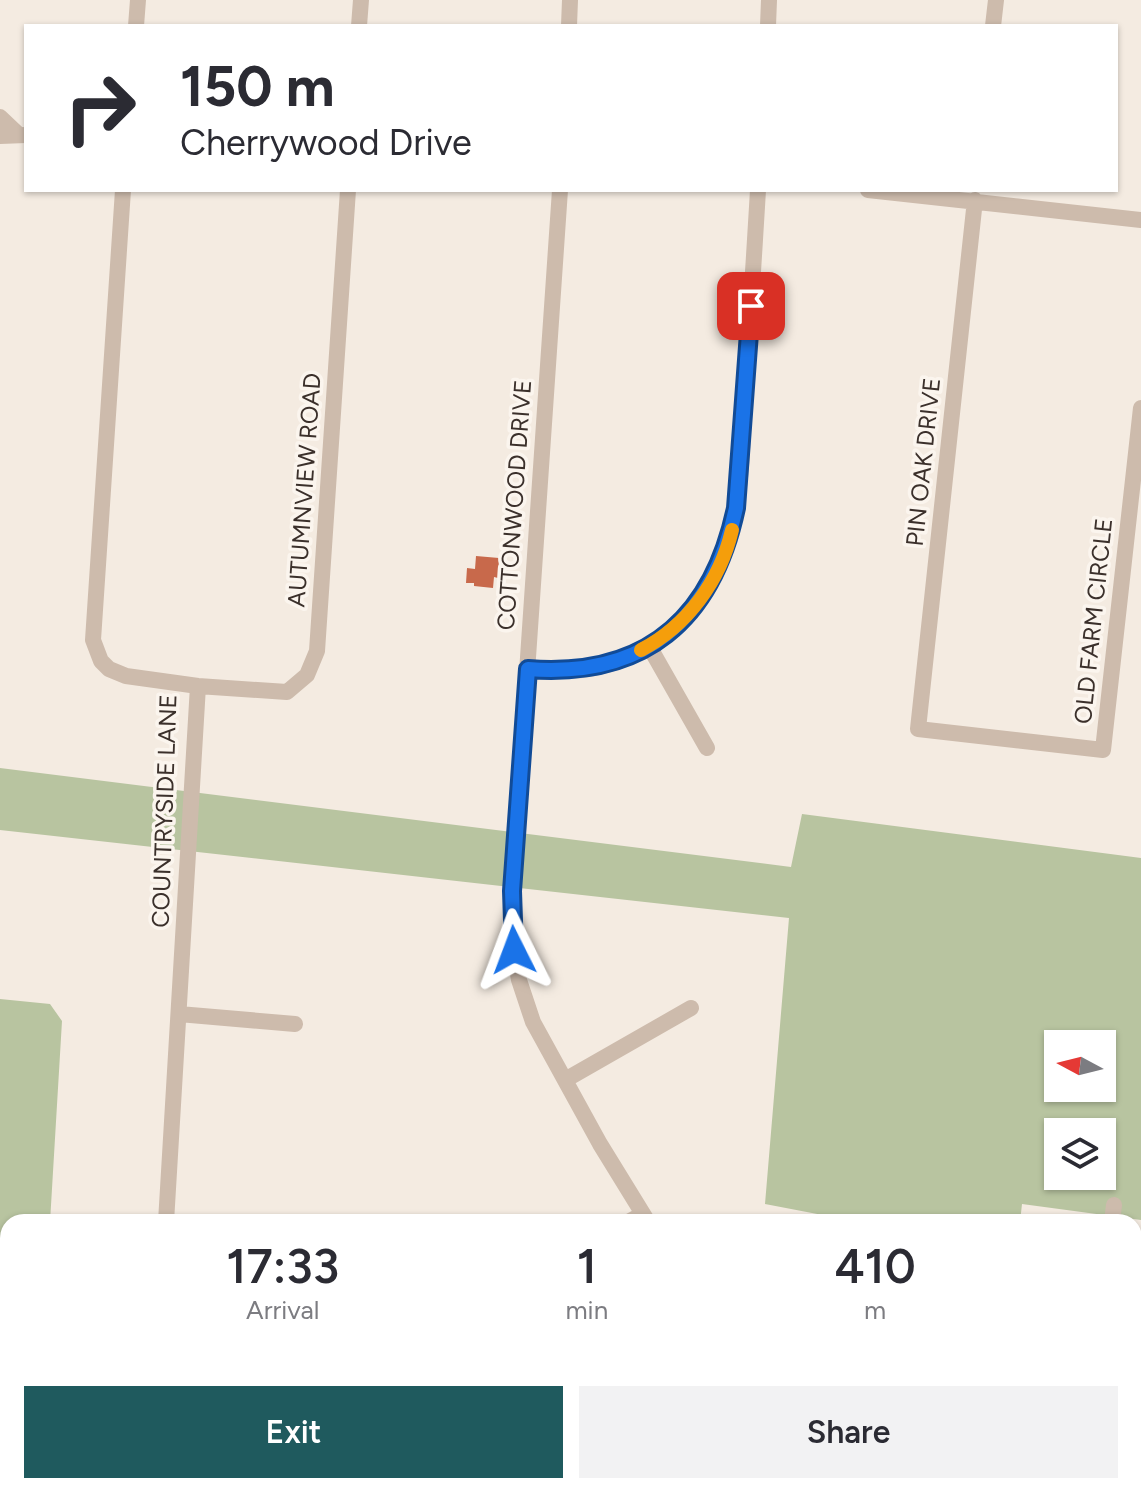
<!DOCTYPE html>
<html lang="en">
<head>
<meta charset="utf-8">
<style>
	:root { --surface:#fff; --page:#f2f2f3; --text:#2b2b33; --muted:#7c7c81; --accent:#1f5a5e }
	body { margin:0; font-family:Figtree,sans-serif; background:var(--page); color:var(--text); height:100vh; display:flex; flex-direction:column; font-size:30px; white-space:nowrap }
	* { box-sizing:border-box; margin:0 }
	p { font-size:26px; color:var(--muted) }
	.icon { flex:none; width:44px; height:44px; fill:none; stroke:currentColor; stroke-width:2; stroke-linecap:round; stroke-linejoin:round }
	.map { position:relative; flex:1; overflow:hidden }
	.side { position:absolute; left:0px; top:1214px; width:1142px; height:280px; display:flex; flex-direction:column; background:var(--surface); border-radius:24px 24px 0 0; box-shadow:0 2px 6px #0004 }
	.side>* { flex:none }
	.banner { position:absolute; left:24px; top:24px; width:1094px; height:168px; border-radius:0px; box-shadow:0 2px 6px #0004; background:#fff; color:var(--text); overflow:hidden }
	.needle { width:52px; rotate:277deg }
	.tools { position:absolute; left:1044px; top:1030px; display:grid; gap:16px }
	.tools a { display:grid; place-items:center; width:72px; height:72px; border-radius:0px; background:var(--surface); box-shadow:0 2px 6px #0004; font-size:40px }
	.pin { position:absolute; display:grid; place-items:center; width:68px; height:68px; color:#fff; margin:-34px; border-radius:16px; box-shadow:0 4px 12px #0006 }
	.me { position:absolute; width:88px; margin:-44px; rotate:357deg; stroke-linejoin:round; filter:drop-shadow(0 0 6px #0008) }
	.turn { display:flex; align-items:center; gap:28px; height:168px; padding:0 24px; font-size:36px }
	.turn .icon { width:104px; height:104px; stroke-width:2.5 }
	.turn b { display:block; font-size:56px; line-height:68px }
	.eta { display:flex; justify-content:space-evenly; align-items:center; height:136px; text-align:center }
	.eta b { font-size:48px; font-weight:600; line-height:56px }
	.action { display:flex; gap:16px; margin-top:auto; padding:16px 24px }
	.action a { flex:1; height:92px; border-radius:0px; background:var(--accent); color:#fff; font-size:32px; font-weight:600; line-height:92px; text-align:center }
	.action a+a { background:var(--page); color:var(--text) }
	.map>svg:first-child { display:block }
	.green { fill:#b8c4a0; fill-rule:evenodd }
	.building { fill:#c8694b }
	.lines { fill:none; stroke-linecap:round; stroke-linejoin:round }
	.minor { stroke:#cdbbac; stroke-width:16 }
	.route-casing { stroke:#114b97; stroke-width:20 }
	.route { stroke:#1a73e8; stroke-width:14 }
	.slow { stroke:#f59e0b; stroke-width:14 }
	.labels { text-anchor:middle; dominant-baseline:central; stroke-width:7; stroke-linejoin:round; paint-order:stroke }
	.street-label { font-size:24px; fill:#3b302b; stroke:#fbf5ee }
</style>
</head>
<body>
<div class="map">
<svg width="1141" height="1494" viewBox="0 0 1141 1494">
	<rect width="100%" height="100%" fill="#f4ebe1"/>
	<!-- green -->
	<path class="green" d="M0 768 791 867 802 814 1141 858V1220L1022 1204 1020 1222H859L765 1204 789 918 0 830ZM1058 1044H1102V1088H1058ZM1058 1132H1102V1176H1058Z
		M0 999 50 1004 62 1021 50 1222H8V1486H34V1494H0Z"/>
	<!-- building -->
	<path class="building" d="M476 556 499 558 498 578 494 577 493 588 474 586V583H466L467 568 475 569Z"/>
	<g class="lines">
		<!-- minor -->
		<path class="minor" d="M136 26 138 0
			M359 26 361 0
			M569 26 570 0
			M768 26 769 0
			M993 26 996 0
			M0 117 19 135
			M0 136 26 135
			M123 190 93 640 101 661 109 669 126 676 198 686 287 692 307 675 317 651 348 190
			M560 190 512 891 514 950 519 980 533 1022 600 1144 648 1222
			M868 190 1141 220
			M975 200 918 729 1103 750 1141 408
			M649 646 707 748
			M528 669C546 671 564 672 582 670 655 661 712 604 730 535 743 488 742 438 745 390 750 323 754 257 758 190
			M179 1014 295 1024
			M565 1080 691 1008
			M166 1222 198 686
			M628 1222 643 1214
			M1112 1222 1114 1205
			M1134 1384H1141
			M363 1486 388 1494
			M150 1494V1486
			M863 1494 864 1486
			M1082 1494 1083 1486"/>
	</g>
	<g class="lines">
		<!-- route casing -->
		<g class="route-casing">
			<path id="route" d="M514 950 512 891 528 669C644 678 712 621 736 508L751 306"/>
		</g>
		<!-- route -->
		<use href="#route" class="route"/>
		<!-- slow -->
		<path class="slow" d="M641 650C687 626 720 581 732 530"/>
	</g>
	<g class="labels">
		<!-- street labels -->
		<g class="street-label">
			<text transform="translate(923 462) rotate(-84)">PIN OAK DRIVE</text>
			<text transform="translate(304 490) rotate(-86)">AUTUMNVIEW ROAD</text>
			<text transform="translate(514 505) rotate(-86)">COTTONWOOD DRIVE</text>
			<text transform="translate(1093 621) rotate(-84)">OLD FARM CIRCLE</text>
			<text transform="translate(164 811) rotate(-88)">COUNTRYSIDE LANE</text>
		</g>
	</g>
</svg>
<div class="tools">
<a><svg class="needle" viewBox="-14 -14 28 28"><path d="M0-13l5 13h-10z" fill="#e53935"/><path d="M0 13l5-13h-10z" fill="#7c7c81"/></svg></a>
<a><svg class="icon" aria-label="layers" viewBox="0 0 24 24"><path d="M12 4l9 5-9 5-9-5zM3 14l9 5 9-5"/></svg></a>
</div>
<div class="pin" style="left:751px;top:306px;background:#d93025"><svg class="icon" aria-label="arrive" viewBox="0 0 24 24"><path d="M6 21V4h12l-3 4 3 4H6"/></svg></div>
<svg class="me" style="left:514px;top:950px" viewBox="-20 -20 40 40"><path d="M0-17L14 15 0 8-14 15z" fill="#1a73e8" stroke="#fff" stroke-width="4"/></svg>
<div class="banner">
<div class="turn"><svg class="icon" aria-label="right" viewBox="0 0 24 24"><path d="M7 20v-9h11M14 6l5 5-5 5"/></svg><div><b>150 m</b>Cherrywood Drive</div></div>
</div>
<section class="side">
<div class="eta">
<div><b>17:33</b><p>Arrival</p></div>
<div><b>1</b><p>min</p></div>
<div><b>410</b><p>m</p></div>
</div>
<div class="action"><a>Exit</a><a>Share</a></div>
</section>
</div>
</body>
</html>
